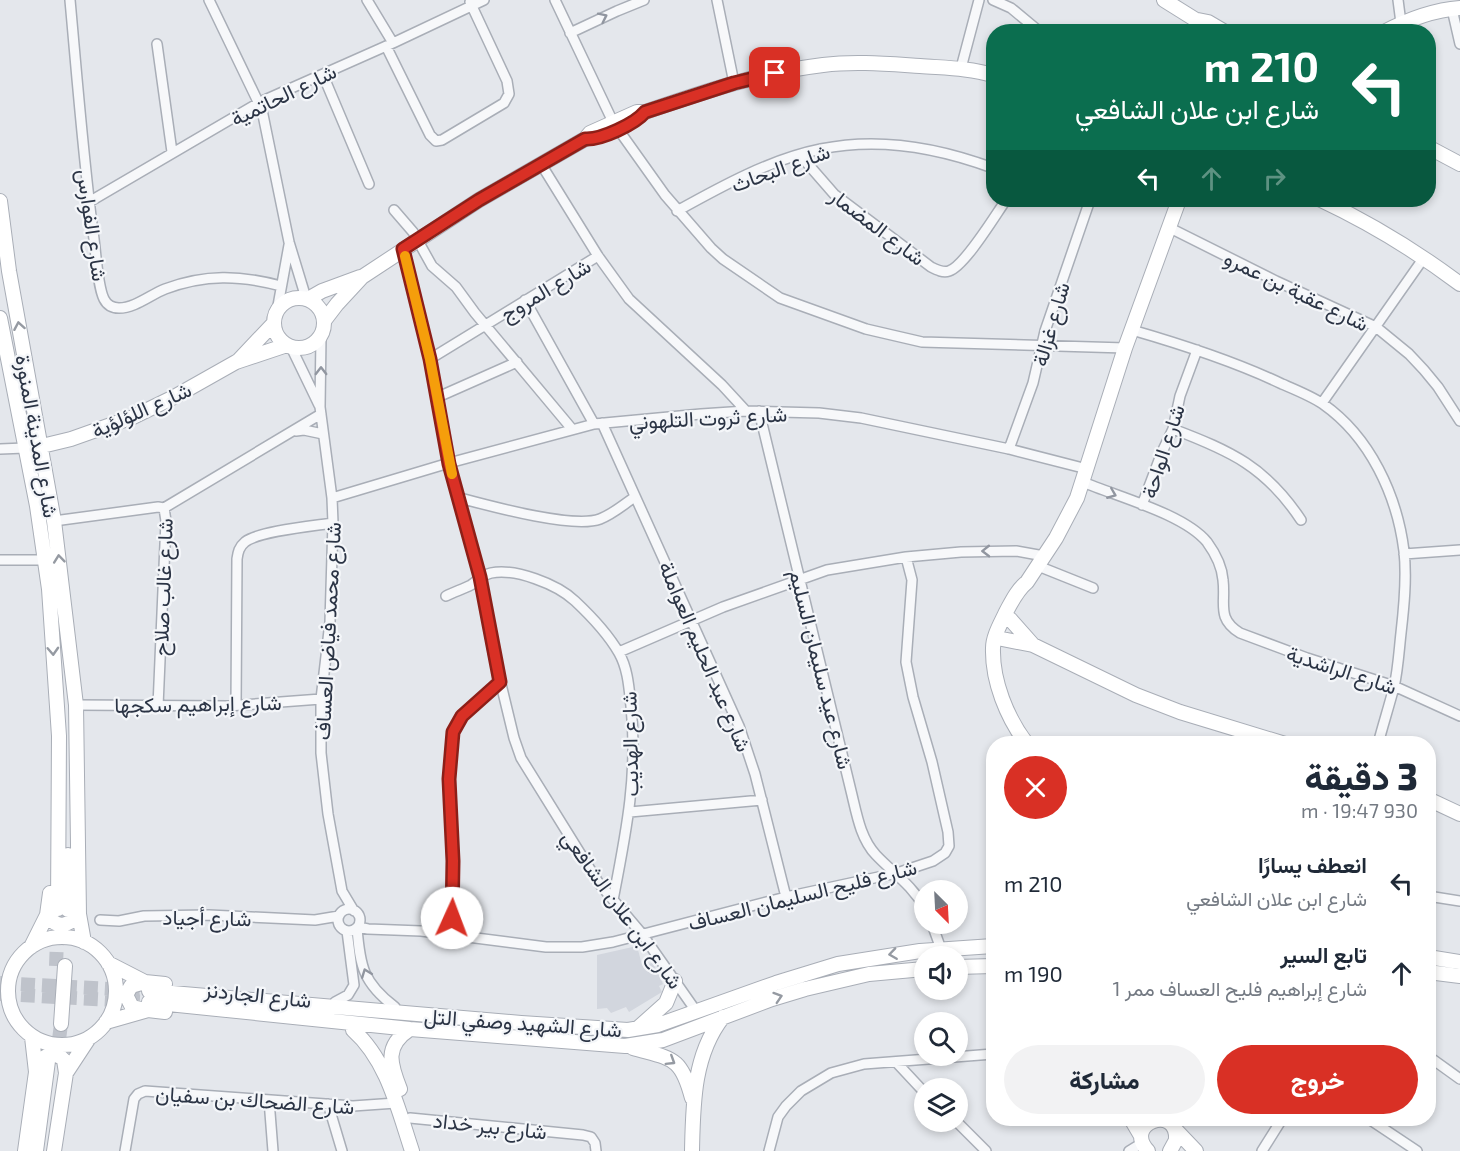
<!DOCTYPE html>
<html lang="ar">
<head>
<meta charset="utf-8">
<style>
	:root { --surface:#fff; --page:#f2f2f3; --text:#1f2937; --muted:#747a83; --accent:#d93025 }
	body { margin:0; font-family:"Exo 2",Vazirmatn,sans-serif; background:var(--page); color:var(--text); direction:rtl; height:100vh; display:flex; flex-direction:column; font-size:22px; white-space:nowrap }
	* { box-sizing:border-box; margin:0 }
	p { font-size:20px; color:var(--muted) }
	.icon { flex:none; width:33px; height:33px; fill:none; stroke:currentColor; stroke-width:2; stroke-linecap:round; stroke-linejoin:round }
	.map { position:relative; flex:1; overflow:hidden; direction:ltr }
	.details { position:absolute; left:986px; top:736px; width:450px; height:390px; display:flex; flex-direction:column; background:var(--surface); border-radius:24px; box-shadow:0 3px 9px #0003; direction:rtl }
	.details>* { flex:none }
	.guide { position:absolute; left:986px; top:24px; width:450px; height:183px; border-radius:24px; box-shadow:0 3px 9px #0003; direction:rtl; background:#0b6e4f; color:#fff; overflow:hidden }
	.needle { width:39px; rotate:156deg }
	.fabs { position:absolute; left:914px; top:880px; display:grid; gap:12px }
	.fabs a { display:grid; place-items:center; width:54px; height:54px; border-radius:50%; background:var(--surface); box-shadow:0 3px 9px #0003; font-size:30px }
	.pin { position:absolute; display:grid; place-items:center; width:51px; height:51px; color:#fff; margin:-26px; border-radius:12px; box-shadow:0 3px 9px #0006 }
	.me { position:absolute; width:66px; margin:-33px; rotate:2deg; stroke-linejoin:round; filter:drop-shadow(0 0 4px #0008) }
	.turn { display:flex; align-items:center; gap:21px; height:126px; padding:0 18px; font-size:27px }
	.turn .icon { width:78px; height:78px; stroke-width:2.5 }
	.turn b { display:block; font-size:42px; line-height:51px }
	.lanes { display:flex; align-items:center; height:57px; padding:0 18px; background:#0003; justify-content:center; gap:30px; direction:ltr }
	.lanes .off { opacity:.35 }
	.round { display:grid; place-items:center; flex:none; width:63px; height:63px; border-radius:32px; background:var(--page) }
	.headline { display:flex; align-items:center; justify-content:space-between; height:102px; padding:0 18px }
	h1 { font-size:36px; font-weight:800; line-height:45px }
	.button { display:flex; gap:12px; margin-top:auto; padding:12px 18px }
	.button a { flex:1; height:69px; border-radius:36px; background:var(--accent); color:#fff; font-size:24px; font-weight:800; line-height:69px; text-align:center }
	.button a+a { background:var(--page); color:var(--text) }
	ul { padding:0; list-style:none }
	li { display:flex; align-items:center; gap:18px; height:90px; padding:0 18px }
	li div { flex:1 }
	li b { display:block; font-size:22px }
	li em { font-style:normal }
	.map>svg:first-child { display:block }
	.built { fill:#d2d6de }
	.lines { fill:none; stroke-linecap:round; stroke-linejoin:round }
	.secondary-tunnel { stroke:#bfc3cb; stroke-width:14; stroke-dasharray:14 7; stroke-linecap:butt }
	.street-casing { stroke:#a9aeb7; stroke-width:12 }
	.secondary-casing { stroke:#a9aeb7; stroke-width:16 }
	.street { stroke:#f7f8fa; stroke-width:9 }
	.secondary { stroke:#fff; stroke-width:14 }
	.oneway { stroke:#9196a0 }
	.oneway2 { stroke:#959aa2 }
	.route-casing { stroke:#8d1f18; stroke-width:15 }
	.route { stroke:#d93025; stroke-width:10 }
	.slow { stroke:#f59e0b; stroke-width:10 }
	.labels { text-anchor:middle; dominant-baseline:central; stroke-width:4.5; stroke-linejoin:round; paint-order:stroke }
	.street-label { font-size:21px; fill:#2b3445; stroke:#f4f6f9 }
</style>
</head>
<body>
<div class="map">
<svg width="1460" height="1151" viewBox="0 0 1460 1151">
	<rect width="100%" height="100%" fill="#e4e7ec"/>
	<!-- built -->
	<path class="built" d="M637 946 642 965 653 963 663 984 659 986 662 992 629 1012 626 1007 611 1013 607 1008 597 1009V955Z"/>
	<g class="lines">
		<!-- secondary-tunnel -->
		<path class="secondary-tunnel" d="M56 966 58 914
			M0 983 149 991
			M0 994 149 1002
			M56 1063 61 1024"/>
		<!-- street casing -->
		<g class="street-casing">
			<path id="street" d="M70 0C77 77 83 155 93 232 96 249 97 285 104 299 107 305 112 308 119 308 135 308 150 295 165 289 205 274 240 275 281 286
				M209 0 262 110 289 242 306 298
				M367 0 393 43
				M555 0 613 122 665 195 711 248 723 259 780 298 866 329 922 342 1125 348
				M717 0 734 83
				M993 0 1011 8 1040 32
				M1398 0 1401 23
				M1452 9 1460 44
				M570 33 617 11 644 0
				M157 44 172 152
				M386 46 430 135 436 141 442 140 504 103 509 94 507 81 470 2
				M961 68 979 0
				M323 75 369 184
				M800 155 834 194 931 267C937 270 943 273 949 271 965 266 996 214 1006 200
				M541 164 598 256 629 299 722 385 746 411
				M89 202 260 102 393 43 484 0
				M394 210 413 232 432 266 456 287 475 313 572 429
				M677 211C722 186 771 159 821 149 878 137 939 148 993 168
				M1170 228 1276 281 1376 327 1409 354 1424 370 1438 387 1460 421
				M403 249 430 359 449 463 480 577 493 651 514 738 521 758 598 882 642 934 696 1011
				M525 300 594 424
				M277 311 289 245
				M1132 330C1184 345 1234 361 1282 384 1296 390 1311 396 1323 404 1370 437 1397 495 1404 551 1407 578 1404 607 1401 633 1399 651 1398 670 1394 687 1389 706 1383 725 1378 744
				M321 336 320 407 332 498 333 523 330 622 321 699V753L328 814 342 891 354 911
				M291 347 319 405
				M430 359 598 256
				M438 397 517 362
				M1322 403 1423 259
				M759 411 852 795C857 816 861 839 876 855 893 873 912 885 924 907
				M602 423 739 726 755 774 786 897
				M1173 429C1231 451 1266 467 1301 520
				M296 431 304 430 323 434
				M0 449 25 448
				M1009 449 1033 383 1045 331 1090 200
				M1083 482C1118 497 1184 514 1207 542 1215 553 1222 567 1223 580 1226 604 1216 618 1240 633L1307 658 1394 686 1460 716
				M332 498 449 463 594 424 701 414 746 411 819 413 861 418 1009 449 1087 469
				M460 498C490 506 573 529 600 519 613 514 624 504 635 497
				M1142 505 1162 452 1173 429 1180 396 1197 350
				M164 508 321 414
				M54 521 158 507 164 508 166 521 158 706
				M1404 554 1460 550
				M0 560H45
				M1038 566 1093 588
				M446 596C454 592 463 589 471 585 478 580 482 575 491 573 515 568 557 584 575 601 591 616 608 634 619 653 628 669 629 688 631 706 638 775 626 833 613 900
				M619 652 723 607 827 570 906 557 961 552 1016 551 1044 556
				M76 705 228 706 321 699
				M236 705 237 559C238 552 239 547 245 542 259 531 313 526 333 523
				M630 812 762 800
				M1428 896 1460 901
				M338 920a11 11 0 1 1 22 0a11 11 0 1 1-22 0Z
				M100 920 119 921 144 916 209 915 315 920 339 916
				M932 924 941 949
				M358 927 368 929 421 931 546 947H582L613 942 786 897 897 873 933 861 945 853 949 846 948 832 932 762 913 697 906 662 912 580 906 557
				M357 928C360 966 363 983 395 1007
				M452 935 453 884 449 779 453 732 461 716 500 682
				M335 1002 348 995 354 985 347 931
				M1428 1056 1460 1079
				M896 1062 924 1092
				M269 1100 273 1151
				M328 1104 342 1151
				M410 1118 583 1135 591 1137 595 1143 596 1151
				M1369 1119 1417 1151
				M957 1122 986 1151
				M125 1151 134 1099 138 1094 145 1091 353 1106 396 1103
				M769 1151 778 1117 786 1106 801 1091 831 1073 864 1064 993 1054
				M1129 1151 1142 1143
				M1262 1151 1282 1119"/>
		</g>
		<!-- secondary casing -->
		<g class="secondary-casing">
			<path id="secondary" d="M1164 0 1196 20 1207 32
				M1198 20 1208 22 1225 32
				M1384 32C1407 20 1434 10 1460 8
				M1428 147 1460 164
				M1321 200C1370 223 1416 251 1460 284
				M0 201 9 271 54 521 76 705 79 914 84 942
				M274 323a25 25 0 1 1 50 0a25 25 0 1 1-50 0Z
				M308 299 322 291 360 277
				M0 318 37 506 49 589 59 736 58 909
				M324 321 337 304 362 277 479 200 585 139 590 133 637 112H645C703 92 762 72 823 65 855 61 888 64 920 66 945 68 969 68 993 75
				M238 361 274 323
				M42 446 71 439 133 417 174 397 236 362 287 345
				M1010 619 1033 645
				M1002 639 1033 645 1136 695 1180 712 1285 744
				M1027 744C1007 718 992 681 993 648 993 636 1001 623 1006 612 1012 601 1017 590 1027 582L1056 538 1077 498 1125 348 1179 200
				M1428 799 1460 814
				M68 910V855
				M47 915C58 930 68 926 79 914
				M8 991a54 54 0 1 1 108 0a54 54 0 1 1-108 0Z
				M31 947 47 915 50 893
				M1428 957 1460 962
				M108 963 145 982 165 984
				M957 967 993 966
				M1428 972 1460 976
				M145 982 131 986 126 995 132 1007 147 1010
				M149 991 521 1023 628 1030 658 1025 776 983 838 964 920 951 993 946
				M149 1002 410 1029 625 1046 663 1040 772 999 805 989 869 974 924 969
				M106 1022 148 1010 165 1012
				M61 1024 65 966
				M638 1028 666 1003 675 981
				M353 1030C387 1060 398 1109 412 1151
				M633 1048C672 1059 681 1056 692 1098
				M40 1063C45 1053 57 1052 64 1060L66 1073
				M400 1089C390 1064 384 1046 410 1029
				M1131 1119 1141 1136
				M1175 1129 1196 1151
				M25 1151 36 1072 32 1037
				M36 1151 48 1061
				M54 1151 66 1073 89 1038
				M692 1151C693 1105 693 1055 723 1017
				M1148 1151C1122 1123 1178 1103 1176 1140L1170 1151"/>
		</g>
		<!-- street -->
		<use href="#street" class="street"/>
		<!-- secondary -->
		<use href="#secondary" class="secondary"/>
	</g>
	<!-- one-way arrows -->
	<defs><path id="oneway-chevron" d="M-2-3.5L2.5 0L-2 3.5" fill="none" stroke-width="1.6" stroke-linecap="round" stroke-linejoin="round" transform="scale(1.5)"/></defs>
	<g class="oneway">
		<use href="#oneway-chevron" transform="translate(603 17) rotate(-26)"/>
		<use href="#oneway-chevron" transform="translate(321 371) rotate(-90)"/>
		<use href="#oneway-chevron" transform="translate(1112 494) rotate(22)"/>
		<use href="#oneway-chevron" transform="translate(986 551) rotate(179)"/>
		<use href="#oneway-chevron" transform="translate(366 973) rotate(-111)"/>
	</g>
	<g class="oneway2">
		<use href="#oneway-chevron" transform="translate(19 326) rotate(-100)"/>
		<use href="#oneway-chevron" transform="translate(59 559) rotate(-96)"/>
		<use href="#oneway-chevron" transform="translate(53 651) rotate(87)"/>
		<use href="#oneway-chevron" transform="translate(893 954) rotate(172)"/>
		<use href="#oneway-chevron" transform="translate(778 997) rotate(-18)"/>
		<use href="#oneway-chevron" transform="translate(671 1061) rotate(32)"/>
	</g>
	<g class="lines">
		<!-- route casing -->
		<g class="route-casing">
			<path id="route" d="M452 918 453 861 449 779 453 732 462 716 500 682 480 577 449 464 430 359 403 249 479 200 585 139C601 140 635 124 645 112L734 83 775 73"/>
		</g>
		<!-- route -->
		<use href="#route" class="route"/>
		<!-- slow -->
		<path class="slow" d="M405 256 430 359 452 474"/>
	</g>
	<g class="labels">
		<!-- street labels -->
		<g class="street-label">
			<text transform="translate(283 94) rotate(-26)">شارع الحاتمية</text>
			<text transform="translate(780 167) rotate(-20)">شارع البحاث</text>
			<text transform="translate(93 225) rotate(82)">شارع الفوارس</text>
			<text transform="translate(878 226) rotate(37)">شارع المضمار</text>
			<text transform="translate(545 289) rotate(-31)">شارع المروج</text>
			<text transform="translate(1297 290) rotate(26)">شارع عقبة بن عمرو</text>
			<text transform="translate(1050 324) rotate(-74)">شارع غزالة</text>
			<text transform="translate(141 409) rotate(-24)">شارع اللؤلؤية</text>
			<text transform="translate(708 417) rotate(-3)">شارع ثروت التلهوني</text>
			<text transform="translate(38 436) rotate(80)">شارع المدينة المنورة</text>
			<text transform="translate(1162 451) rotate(-72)">شارع الواحة</text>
			<text transform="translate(162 587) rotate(-88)">شارع غالب صلاح</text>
			<text transform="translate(327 631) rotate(-87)">شارع محمد فياض العساف</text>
			<text transform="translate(706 656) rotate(67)">شارع عبد الحليم العواملة</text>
			<text transform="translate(822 669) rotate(76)">شارع عيد سليمان السليم</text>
			<text transform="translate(1342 669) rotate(18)">شارع الراشدية</text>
			<text transform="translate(198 703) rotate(-1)">شارع إبراهيم سكجها</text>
			<text transform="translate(629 744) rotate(-91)">شارع الهديب</text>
			<text transform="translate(802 894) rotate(-14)">شارع فليح السليمان العساف</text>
			<text transform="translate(623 909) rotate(54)">شارع ابن علان الشافعي</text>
			<text transform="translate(207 917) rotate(1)">شارع أجياد</text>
			<text transform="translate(258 994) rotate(6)">شارع الجاردنز</text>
			<text transform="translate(523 1022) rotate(4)">شارع الشهيد وصفي التل</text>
			<text transform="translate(255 1099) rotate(4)">شارع الضحاك بن سفيان</text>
			<text transform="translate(490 1125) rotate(6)">شارع بير خداد</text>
		</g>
	</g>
</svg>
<div class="fabs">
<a><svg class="needle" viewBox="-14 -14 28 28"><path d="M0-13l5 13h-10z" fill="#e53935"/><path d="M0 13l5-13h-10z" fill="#747a83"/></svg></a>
<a><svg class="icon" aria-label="sound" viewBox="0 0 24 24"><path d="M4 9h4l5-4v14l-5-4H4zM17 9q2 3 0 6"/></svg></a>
<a><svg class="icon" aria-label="search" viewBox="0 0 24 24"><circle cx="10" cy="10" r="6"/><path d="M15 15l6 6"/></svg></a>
<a><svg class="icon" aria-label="layers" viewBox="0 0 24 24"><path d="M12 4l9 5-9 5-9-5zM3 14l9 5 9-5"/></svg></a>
</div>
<div class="pin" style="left:775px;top:73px;background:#d93025"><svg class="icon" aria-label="arrive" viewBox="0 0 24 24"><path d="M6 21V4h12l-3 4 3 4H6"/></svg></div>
<svg class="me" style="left:452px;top:918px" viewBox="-20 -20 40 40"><circle r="19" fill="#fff"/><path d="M0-13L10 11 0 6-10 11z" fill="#d93025"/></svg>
<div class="guide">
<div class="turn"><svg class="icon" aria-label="left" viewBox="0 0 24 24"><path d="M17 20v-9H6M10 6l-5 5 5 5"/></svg><div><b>210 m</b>شارع ابن علان الشافعي</div></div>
<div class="lanes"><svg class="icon" aria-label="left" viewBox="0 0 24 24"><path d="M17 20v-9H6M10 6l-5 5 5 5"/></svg><svg class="icon off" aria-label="ahead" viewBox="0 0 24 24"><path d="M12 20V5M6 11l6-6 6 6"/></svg><svg class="icon off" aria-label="right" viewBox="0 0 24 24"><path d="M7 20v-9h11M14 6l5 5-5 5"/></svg></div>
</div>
<section class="details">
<div class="headline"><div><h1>3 دقيقة</h1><p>930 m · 19:47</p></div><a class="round" style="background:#d93025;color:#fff"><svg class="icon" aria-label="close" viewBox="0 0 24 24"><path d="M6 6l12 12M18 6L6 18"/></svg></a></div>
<ul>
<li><svg class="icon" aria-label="left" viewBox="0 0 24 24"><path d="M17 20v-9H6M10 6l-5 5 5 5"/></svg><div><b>انعطف يسارًا</b><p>شارع ابن علان الشافعي</p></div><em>210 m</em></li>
<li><svg class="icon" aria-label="ahead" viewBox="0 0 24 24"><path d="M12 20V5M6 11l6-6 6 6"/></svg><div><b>تابع السير</b><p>شارع إبراهيم فليح العساف ممر 1</p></div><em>190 m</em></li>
</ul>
<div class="button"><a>خروج</a><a>مشاركة</a></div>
</section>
</div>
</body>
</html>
